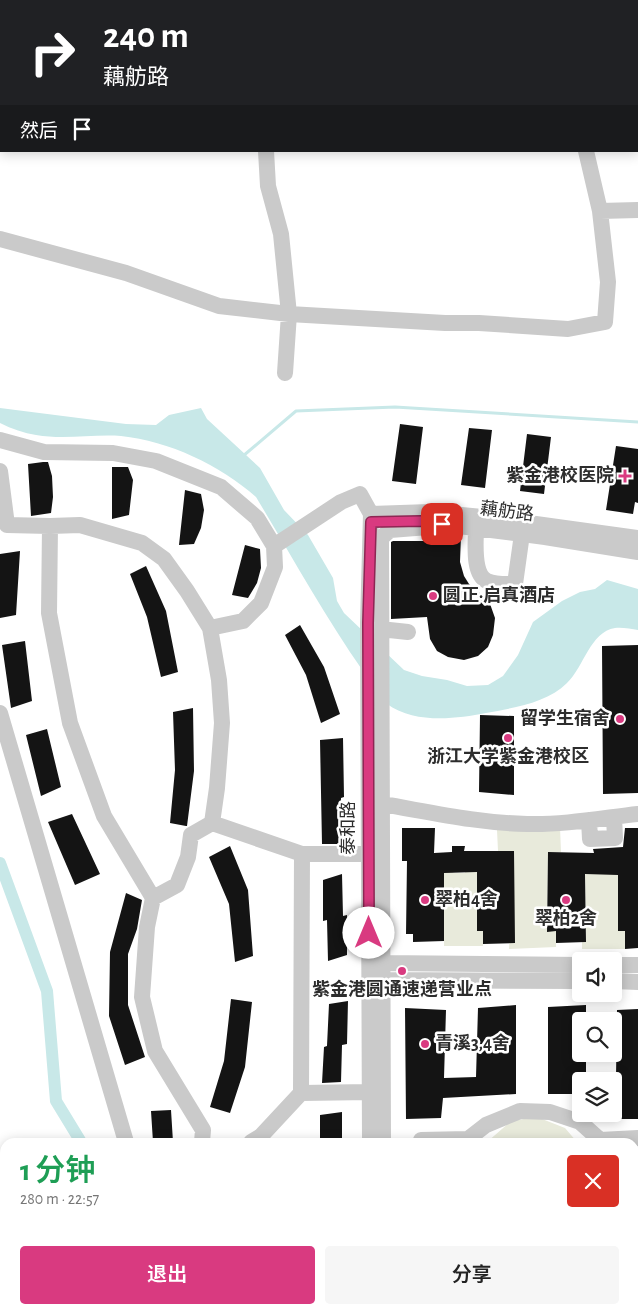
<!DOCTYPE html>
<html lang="zh">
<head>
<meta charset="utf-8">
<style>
	:root { --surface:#fff; --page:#f6f6f6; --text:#222; --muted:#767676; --accent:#d93a80 }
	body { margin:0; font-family:"Alegreya Sans","Noto Sans SC",sans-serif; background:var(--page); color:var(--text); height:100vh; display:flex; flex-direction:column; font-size:19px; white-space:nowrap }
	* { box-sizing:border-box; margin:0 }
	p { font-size:16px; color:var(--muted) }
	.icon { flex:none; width:28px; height:28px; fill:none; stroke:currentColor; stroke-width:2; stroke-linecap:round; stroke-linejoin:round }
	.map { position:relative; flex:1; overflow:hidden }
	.drawer { position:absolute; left:0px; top:1138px; width:639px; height:176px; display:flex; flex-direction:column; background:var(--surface); border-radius:15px 15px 0 0; box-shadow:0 2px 12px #0003 }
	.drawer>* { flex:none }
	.banner { position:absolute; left:0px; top:0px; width:639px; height:152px; box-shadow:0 2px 12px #0003; background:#202124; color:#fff; overflow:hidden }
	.fabs { position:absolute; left:572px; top:952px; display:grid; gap:10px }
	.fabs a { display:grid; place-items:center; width:50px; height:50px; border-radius:5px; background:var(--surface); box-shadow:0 2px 12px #0003; font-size:25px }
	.pin { position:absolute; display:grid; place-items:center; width:42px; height:42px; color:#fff; margin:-21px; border-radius:10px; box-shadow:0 2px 8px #0006 }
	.me { position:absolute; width:55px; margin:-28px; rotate:0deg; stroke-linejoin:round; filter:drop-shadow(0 0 4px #0008) }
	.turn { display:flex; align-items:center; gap:18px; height:105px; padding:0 20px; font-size:22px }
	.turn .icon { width:65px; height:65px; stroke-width:2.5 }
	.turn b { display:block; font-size:35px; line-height:42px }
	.then { display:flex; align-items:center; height:48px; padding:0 20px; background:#0003; gap:10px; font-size:19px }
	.round { display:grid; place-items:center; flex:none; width:52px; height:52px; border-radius:5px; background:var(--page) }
	.head { display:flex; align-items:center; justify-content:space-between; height:85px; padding:0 20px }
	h1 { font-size:30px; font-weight:600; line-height:38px; color:#1e9e55 }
	.primary-button { display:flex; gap:10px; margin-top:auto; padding:10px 20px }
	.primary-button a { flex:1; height:58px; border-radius:5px; background:var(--accent); color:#fff; font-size:20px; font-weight:600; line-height:58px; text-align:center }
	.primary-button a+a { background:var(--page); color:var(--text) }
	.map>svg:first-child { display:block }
	.green { fill:#e8eadb }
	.water { fill:#c8e8e8 }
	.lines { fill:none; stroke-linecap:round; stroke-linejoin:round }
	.stream { stroke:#c8e8e8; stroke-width:3 }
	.canal { stroke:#c8e8e8; stroke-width:12 }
	.building { fill:#141414 }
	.minor { stroke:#cacaca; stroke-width:16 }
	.highway { stroke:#949494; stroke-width:22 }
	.route-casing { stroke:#8d2653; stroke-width:12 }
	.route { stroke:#d93a80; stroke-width:9 }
	.poi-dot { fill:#d93a80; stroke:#fff; stroke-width:2 }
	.labels { text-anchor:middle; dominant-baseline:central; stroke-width:5; stroke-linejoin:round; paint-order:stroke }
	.poi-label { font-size:18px; font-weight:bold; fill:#2d2d2d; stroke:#fff; text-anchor:start }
	.street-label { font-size:18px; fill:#2d2d2d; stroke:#fff }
</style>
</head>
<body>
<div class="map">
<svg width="638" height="1313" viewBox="0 0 638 1313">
	<rect width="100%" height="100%" fill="#fff"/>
	<!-- green -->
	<path class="green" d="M560 827 561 852H548L547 931H556V947L509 949 514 851H498L497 830Z
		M444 867 454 873H465V868H477V930L483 931V946H444Z
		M585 868 618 869V931H625V949H582V942H586Z
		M537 1117 565 1128 577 1142H487L511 1121Z"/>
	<!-- water -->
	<path class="water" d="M0 408 126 424 156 425 169 415 201 408 207 419 260 468 284 510 308 535 333 578 337 601 344 613 404 670 422 676 447 680 467 686 488 685 503 676 518 655 533 622 562 601 580 592 595 589 607 580 638 589V630C631 629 622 627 615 628 590 632 584 667 567 683 547 703 513 708 486 713 455 719 415 724 387 704 379 698 369 680 363 671 324 615 291 555 256 497 220 465 169 441 121 436 93 434 64 440 36 435 24 433 12 429 0 423Z"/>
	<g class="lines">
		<!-- stream -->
		<path class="stream" d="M243 456 296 411 395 407 638 422"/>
		<!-- canal -->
		<path class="canal" d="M0 863 47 991 56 1101 81 1142
			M131 1309 132 1313"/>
	</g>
	<!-- building -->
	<path class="building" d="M400 424 423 427 416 484 392 481Z
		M469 428 492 430 485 488 461 485Z
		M527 434 551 437 544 494 520 491Z
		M616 446 638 449V503L635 502 633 514 606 510Z
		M43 462H48L52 476 53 497 51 513 31 516 28 464Z
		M112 467H128L133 480 129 515 112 519Z
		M185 490 201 494 204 510 201 528 194 544 179 545Z
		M461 536 460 562 464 576 469 584 489 601 495 618 493 635 488 647 478 656 464 660 448 657 437 651 430 639 427 617 391 619V542L393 541H432V537Z
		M245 545 260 549 261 568 257 583 248 598 232 595Z
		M20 551 16 615 0 618V554Z
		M146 566 166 611 178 672 161 677 147 617 130 574Z
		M300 625 324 667 340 714 321 723 306 675 285 635Z
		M25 641 32 701 11 708 2 645Z
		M638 645V793L603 794 602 646Z
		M193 708 194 771 187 826H186L170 823 175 770 173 712Z
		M480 715 514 716V795L479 792Z
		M47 729 61 787 41 796 26 735Z
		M343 738 344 797 341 798 339 844H322L320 740Z
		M72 814 100 874 75 885 48 822Z
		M402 828H435L434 853 452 852V846H465L464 851H514L515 943 483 944V931H477V872L444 873V941L413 942V934H406L407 861H402Z
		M625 828H638V948L625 949V931H618V875L585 874 586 942 556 943V931L547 932 548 852 594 853 593 849 623 847Z
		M230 846 248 890 253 956 235 962 229 904 209 857Z
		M342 874 343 916 347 915V955L328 961 327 920 323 921V880Z
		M126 893 142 900 137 929 128 954V1005L145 1057 125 1065 109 1016 110 952Z
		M231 999 252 1002 245 1067 230 1113 210 1107 224 1061Z
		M348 1001 347 1044 342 1045 341 1082 322 1083 324 1047 327 1046 329 1004Z
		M516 1005V1094L443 1098 441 1118 406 1119 405 1008 446 1010 444 1078 476 1077 478 1008Z
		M586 1005V1021H581V1054H586V1081H581V1094H548V1007Z
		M638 1009V1119H615L614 1078H616L617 1010Z
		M171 1110 173 1142H153L151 1111Z
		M342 1112V1142H320V1115Z"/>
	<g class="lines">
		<!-- minor -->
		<path class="minor" d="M228 1V0
			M0 123H1
			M266 151 268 186 281 234 289 314 285 373
			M600 211 638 210
			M0 239 126 273 219 306 289 314 445 323H479L568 329 605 322 608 282 600 211 586 151
			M0 440 44 452 113 453 156 461 221 487 257 518 274 546 341 502 360 494 371 514
			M0 471 7 525 50 526 80 525 142 543 164 559 187 591 210 628 219 680 222 723 217 788 212 823 302 854H368
			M371 514 430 512 493 518 638 538
			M443 524 545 537 638 552
			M50 526 49 613 70 723 104 816 153 898 147 927 142 997 155 1051 203 1130 202 1142
			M476 528C476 542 472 574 487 581 496 585 506 584 515 584L522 534
			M210 628 243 621 261 603 275 567 274 546
			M380 629 408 632
			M0 713 126 1142
			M382 804C430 812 478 823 527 824 564 825 602 818 638 814
			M589 820 590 839 615 838 614 817
			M153 898 177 885 188 857 191 835 212 823
			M382 963 581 965
			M614 965H638
			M382 980 581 981
			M614 981 638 982
			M301 1093 370 1092
			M421 1140 468 1139 486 1125 520 1111 550 1112 580 1122 600 1140 638 1138
			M251 1142 261 1136 301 1093 302 854
			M370 1142 368 623 371 514
			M383 1142 381 538 390 530 454 525
			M175 1309 176 1313
			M228 1309 230 1313
			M384 1309V1313
			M370 1313V1309"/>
		<!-- highway -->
		<path class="highway" d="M0 1257 5 1267
			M24 1309 26 1313"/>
	</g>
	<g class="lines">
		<!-- route casing -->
		<g class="route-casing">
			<path id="route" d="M369 933 368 623 371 522 421 521 442 524"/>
		</g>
		<!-- route -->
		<use href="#route" class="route"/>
	</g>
	<!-- markers -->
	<g class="poi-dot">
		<path d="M622.5 468.5h5v5h5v5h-5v5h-5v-5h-5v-5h5z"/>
		<circle cx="433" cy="596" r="5"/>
		<circle cx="620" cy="719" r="5"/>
		<circle cx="508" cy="738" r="5"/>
		<circle cx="425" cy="900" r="5"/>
		<circle cx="566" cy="900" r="5"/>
		<circle cx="402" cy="971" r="5"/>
		<circle cx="425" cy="1044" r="5"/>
	</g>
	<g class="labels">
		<!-- poi labels -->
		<g class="poi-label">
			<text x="614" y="476" text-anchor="end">紫金港校医院</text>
			<text x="443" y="596">圆正·启真酒店</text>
			<text x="610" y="719" text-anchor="end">留学生宿舍</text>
			<text x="508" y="757" text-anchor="middle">浙江大学紫金港校区</text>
			<text x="435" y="900">翠柏4舍</text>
			<text x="566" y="919" text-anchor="middle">翠柏2舍</text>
			<text x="402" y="990" text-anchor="middle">紫金港圆通速递营业点</text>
			<text x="435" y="1044">青溪3,4舍</text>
		</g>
		<!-- street labels -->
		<g class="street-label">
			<text transform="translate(507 512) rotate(7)">藕舫路</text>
			<text transform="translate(349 828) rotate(-90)">泰和路</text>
		</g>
	</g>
</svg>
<div class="fabs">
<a><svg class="icon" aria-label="sound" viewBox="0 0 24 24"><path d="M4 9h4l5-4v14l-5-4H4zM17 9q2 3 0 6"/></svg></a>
<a><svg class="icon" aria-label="search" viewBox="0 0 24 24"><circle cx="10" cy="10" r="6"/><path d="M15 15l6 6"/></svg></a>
<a><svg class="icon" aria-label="layers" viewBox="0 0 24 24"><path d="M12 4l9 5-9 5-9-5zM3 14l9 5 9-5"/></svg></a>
</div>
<div class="pin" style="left:442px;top:524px;background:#d93025"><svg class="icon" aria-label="arrive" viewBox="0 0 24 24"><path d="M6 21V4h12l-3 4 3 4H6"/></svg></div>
<svg class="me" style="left:369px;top:933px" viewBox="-20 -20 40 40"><circle r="19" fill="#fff"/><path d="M0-13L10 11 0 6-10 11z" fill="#d93a80"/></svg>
<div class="banner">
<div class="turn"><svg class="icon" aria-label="right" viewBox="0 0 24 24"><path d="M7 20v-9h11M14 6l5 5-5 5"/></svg><div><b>240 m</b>藕舫路</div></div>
<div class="then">然后<svg class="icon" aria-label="arrive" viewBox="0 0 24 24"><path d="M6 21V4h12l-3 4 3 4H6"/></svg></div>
</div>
<section class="drawer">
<div class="head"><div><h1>1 分钟</h1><p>280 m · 22:57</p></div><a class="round" style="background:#d93025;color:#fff"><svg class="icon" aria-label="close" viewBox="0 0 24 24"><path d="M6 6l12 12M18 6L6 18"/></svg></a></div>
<div class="primary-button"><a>退出</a><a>分享</a></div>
</section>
</div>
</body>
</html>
